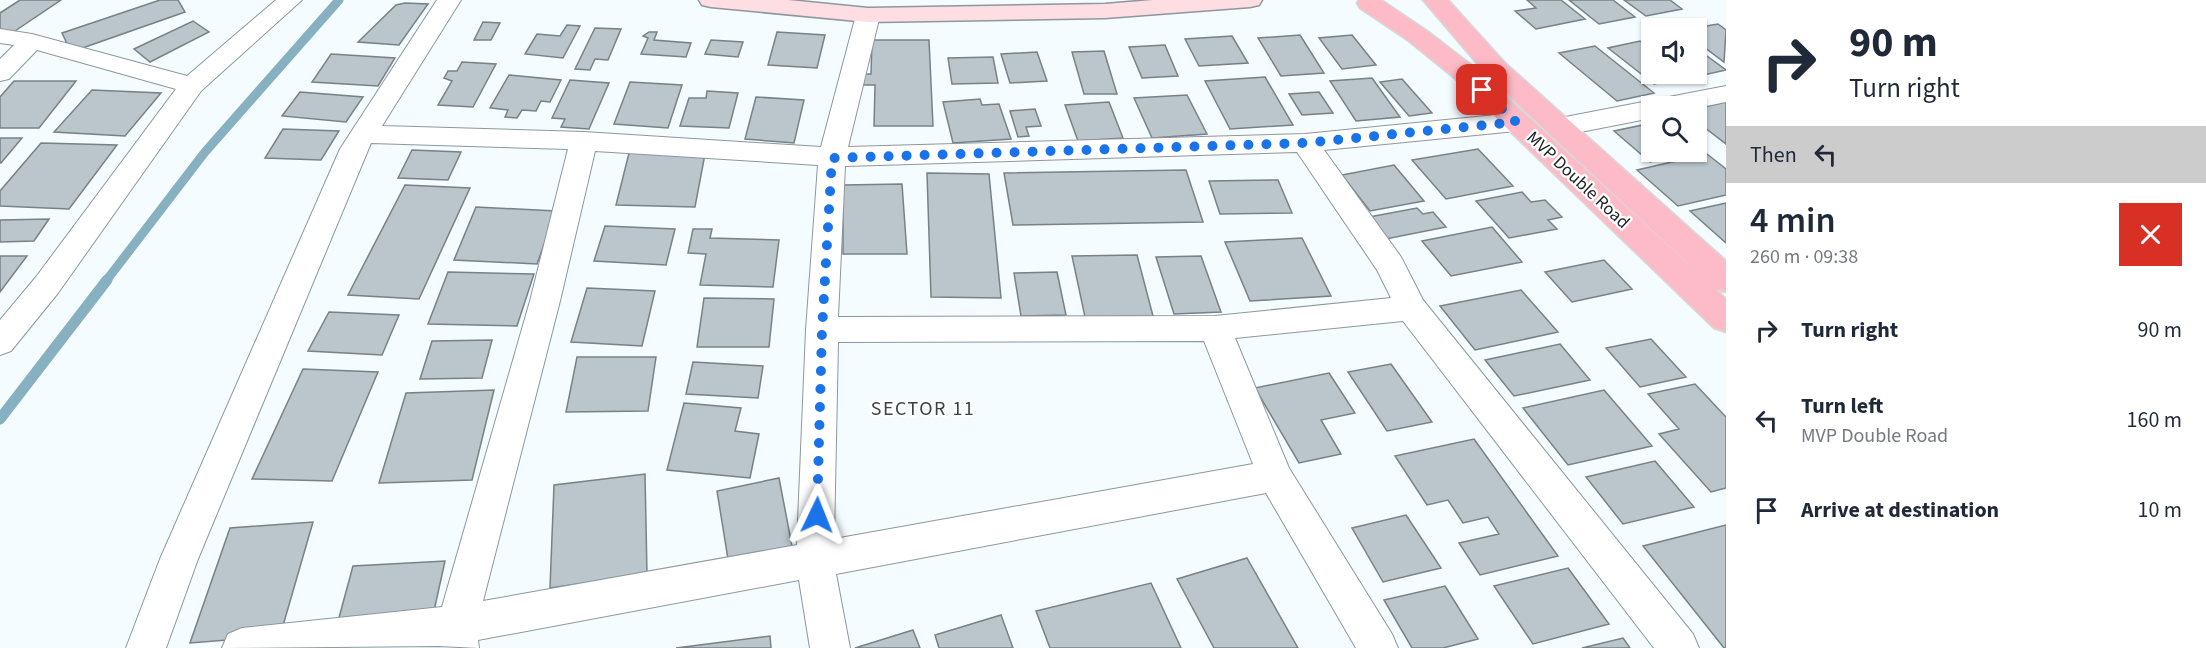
<!DOCTYPE html>
<html lang="en">
<head>
<meta charset="utf-8">
<style>
	:root { --surface:#fff; --page:#f6f6f7; --text:#1f2937; --muted:#747a83 }
	body { margin:0; font-family:"Source Sans 3",sans-serif; background:var(--page); color:var(--text); height:100vh; display:flex; flex-direction:column; font-size:22px; white-space:nowrap }
	* { box-sizing:border-box; margin:0 }
	p { font-size:20px; color:var(--muted) }
	.icon { flex:none; width:33px; height:33px; fill:none; stroke:currentColor; stroke-width:2; stroke-linecap:round; stroke-linejoin:round }
	.map { position:relative; flex:1; overflow:hidden }
	.drawer { display:flex; flex-direction:column; background:var(--surface); width:480px }
	.drawer>* { flex:none }
	.top-card { background:#fff; color:var(--text); overflow:hidden }
	.controls { position:absolute; left:1641px; top:18px; display:grid; gap:12px }
	.controls a { display:grid; place-items:center; width:66px; height:66px; border-radius:0px; background:var(--surface); box-shadow:0 2px 4px #0004; font-size:30px }
	.pin { position:absolute; display:grid; place-items:center; width:51px; height:51px; color:#fff; margin:-26px; border-radius:12px; box-shadow:0 3px 9px #0006 }
	.me { position:absolute; width:66px; margin:-33px; rotate:2deg; stroke-linejoin:round; filter:drop-shadow(0 0 4px #0008) }
	.turn { display:flex; align-items:center; gap:21px; height:126px; padding:0 24px; font-size:27px }
	.turn .icon { width:78px; height:78px; stroke-width:2.5 }
	.turn b { display:block; font-size:42px; line-height:51px }
	.then { display:flex; align-items:center; height:57px; padding:0 24px; background:#0003; gap:12px; font-size:22px }
	.round { display:grid; place-items:center; flex:none; width:63px; height:63px; border-radius:0px; background:var(--page) }
	.overview { display:flex; align-items:center; justify-content:space-between; height:102px; padding:0 24px }
	h1 { font-size:36px; font-weight:600; line-height:45px }
	ul { padding:0; list-style:none }
	li { display:flex; align-items:center; gap:18px; height:90px; padding:0 24px }
	li div { flex:1 }
	li b { display:block; font-size:22px }
	li em { font-style:normal }
	main { display:flex; flex:1; min-height:0 }
	.map>svg:first-child { display:block }
	.lines { fill:none; stroke-linecap:round; stroke-linejoin:round }
	.stream-far1 { stroke:#87b0c0; stroke-width:9 }
	.stream { stroke:#87b0c0; stroke-width:11 }
	.building { fill:#bac6cb; stroke:#778287; stroke-width:1.5 }
	.minor-casing { stroke:#8c989d; stroke-width:2 }
	.secondary-casing { stroke:#8c989d; stroke-width:3 }
	.primary-casing { stroke:#d7d8d8; stroke-width:3 }
	.minor { fill:#fff; fill-rule:evenodd }
	.secondary { fill:#fedde3; fill-rule:evenodd }
	.primary { fill:#fdbbc7; fill-rule:evenodd }
	.route { stroke:#1a73e8; stroke-width:10; stroke-dasharray:0 18 }
	.labels { text-anchor:middle; dominant-baseline:central; stroke-width:4.5; stroke-linejoin:round; paint-order:stroke }
	.street-label { font-size:18px; fill:#202526; stroke:#fff }
	.neighbourhood-label { font-size:20px; letter-spacing:1.5px; fill:#384347; stroke:#fff }
</style>
</head>
<body>
<main>
<div class="map">
<svg width="1726" height="648" viewBox="0 0 1726 648">
	<rect width="100%" height="100%" fill="#f4fcff"/>
	<g class="lines">
		<!-- stream-far1 -->
		<path class="stream-far1" d="M106 281 205 152 339 0"/>
		<!-- stream -->
		<path class="stream" d="M0 419 107 280"/>
	</g>
	<!-- building -->
	<path class="building" d="M20 0H61L9 35 0 32V13Z
		M160 0H178L185 12 71 52 62 33Z
		M1527 0H1561L1585 19 1536 29 1515 11 1536 8Z
		M1569 0H1613L1635 17 1599 24Z
		M1624 0H1670L1682 9 1646 16Z
		M405 3 428 4 399 45 358 42 396 5Z
		M193 21 209 32 150 62 134 49Z
		M483 22 500 23 491 40H474Z
		M1718 24 1726 30 1724 62 1696 41V28H1694Z
		M567 25 580 26 563 58 525 54 537 34 560 36Z
		M595 28 621 29 608 60 595 59 590 70 575 69Z
		M649 32H657L654 40 691 43 686 57 641 54 648 38 643 36Z
		M777 32 825 35 817 68 768 65Z
		M1300 35 1324 73 1281 76 1258 38Z
		M1352 35 1376 65 1342 69 1319 38Z
		M1232 36 1248 63 1199 66 1185 39Z
		M711 40 743 42 738 57 705 54Z
		M872 40H929L933 126H874L875 85H862L861 74H871Z
		M1640 41 1652 50V74H1682L1687 77 1654 84 1608 48Z
		M1165 45 1178 76 1142 78 1129 47Z
		M1595 46 1654 93 1617 101 1559 53Z
		M1696 48 1726 70 1699 76 1695 74Z
		M1104 51 1117 94H1084L1072 52Z
		M1037 52 1047 81 1010 83 1001 54Z
		M331 54 395 58 378 86 312 82Z
		M993 57 998 83 952 84 948 58Z
		M462 62 496 64 473 107 438 105 452 81 444 78 448 71H457Z
		M509 75 561 80 550 102 541 101 536 111 522 110 517 118 505 117 508 110 490 108Z
		M1265 77 1293 125 1230 129 1205 81Z
		M1372 78 1400 117 1356 121 1330 81Z
		M1402 79 1432 113 1409 116 1380 82Z
		M570 80 609 83 589 129 561 127 565 119 552 118Z
		M14 81H76L39 128H0V97Z
		M630 82 682 85 668 128 614 124Z
		M92 90 161 93 125 136 54 132Z
		M707 91 738 93 729 128 680 126 689 98H706Z
		M300 92 363 97 346 122 282 116Z
		M1319 92 1333 113 1302 115 1289 94Z
		M1187 95 1207 134 1152 138 1134 98Z
		M756 97 804 100 794 143 745 139Z
		M980 99 982 105 999 104 1011 139 953 143 943 102Z
		M1109 102 1123 138 1078 141 1065 105Z
		M1726 102V144L1696 121V109Z
		M1035 109 1041 126 1026 127 1029 136 1018 137 1010 111Z
		M1652 123V152H1693L1650 162 1614 131Z
		M283 129 339 131 321 160 265 158Z
		M0 138H22L1 163H0Z
		M41 143 117 145 69 209 0 206V191Z
		M1478 149 1513 186 1446 199 1412 160Z
		M412 150 461 152 448 180 398 178Z
		M629 153 705 154 695 207 616 205Z
		M1707 154 1726 169V195L1678 206 1637 170Z
		M1394 165 1424 201 1370 211 1342 175Z
		M1186 170 1203 222 1013 225 1004 173Z
		M927 173 989 174 1001 298 931 297Z
		M1278 180 1292 213 1220 214 1209 181Z
		M902 184 907 254H843V185Z
		M405 185 470 188 419 299 348 295Z
		M1522 192 1531 202 1545 200 1562 217 1548 220 1557 229 1509 238 1476 201Z
		M1726 203V243L1690 211Z
		M476 207 556 211 537 264 454 260Z
		M1417 208 1423 214 1433 212 1446 227 1386 239 1369 217Z
		M49 219 34 241 0 242V220Z
		M605 226 675 229 666 265 594 261Z
		M1492 227 1522 262 1451 276 1422 241Z
		M693 229H712L710 238 779 240 773 287 700 285 706 254 688 253Z
		M1302 238 1331 296 1250 301 1225 242Z
		M1137 255 1153 316 1085 317 1072 256Z
		M0 256H27L0 292Z
		M1201 256 1221 312 1174 314 1156 257Z
		M1604 260 1632 289 1572 302 1545 272Z
		M448 272 534 274 517 326 428 324Z
		M1057 272 1066 315 1021 316 1014 273Z
		M587 288 655 291 642 346 571 342Z
		M1521 290 1558 332 1475 350 1440 306Z
		M704 298 774 299 769 347H697Z
		M329 312 399 315 382 355 308 351Z
		M1651 339 1686 377 1640 387 1606 348Z
		M492 340 482 378 420 379 432 341Z
		M1560 344 1590 380 1514 396 1485 360Z
		M577 357H656L648 411 566 412Z
		M693 362 763 366 758 398 686 394Z
		M1391 364 1432 422 1387 431 1348 372Z
		M303 369 378 372 332 481 252 479Z
		M1329 373 1355 413 1321 420 1341 454 1299 463 1255 388Z
		M1695 384 1726 417V488L1711 492 1659 434 1679 429 1648 394Z
		M494 390 472 480 379 483 406 393Z
		M1604 390 1652 446 1568 465 1523 408Z
		M684 403 741 408 735 431 759 434 750 478 667 470Z
		M1474 439 1558 556 1480 575 1459 543 1499 534 1488 517 1463 523 1448 500 1427 505 1395 456Z
		M1655 461 1694 507 1623 524 1586 477Z
		M645 474 647 574 550 588 554 485Z
		M779 478 792 546 728 559 717 491Z
		M1406 515 1441 568 1383 582 1352 528Z
		M313 522 280 636 190 643 230 528Z
		M1726 525V648H1724L1643 546Z
		M1247 558 1298 648H1214L1177 579Z
		M445 561 432 620 337 625 353 566Z
		M1568 568 1609 624 1533 644 1494 586Z
		M1151 583 1181 648H1050L1036 611Z
		M1445 586 1478 639 1443 648H1412L1384 600Z
		M1001 615 1013 648H939L935 635Z
		M913 630 920 648H855Z
		M770 636 771 648H676Z
		M1623 638 1630 648H1582Z"/>
	<g class="lines">
		<!-- minor casing -->
		<g class="minor-casing">
			<path id="minor" d="M276 0H302L201 91 58 293 11 351 0 355V320L36 277 176 89 37 50 9 79 0 81V59L14 45 0 43V29L32 34 187 76Z
				M437 0H461L382 126 584 132 821 147 856 15 860 10 868 8 876 10 880 15 848 147 1305 134 1516 113 1525 116 1529 122 1525 128 1516 131 1324 150 1401 257 1423 300 1693 634 1699 648H1654L1403 321 1235 338 1289 468 1392 634 1398 648H1356L1266 493 836 574 850 648H810L799 580 478 640 479 648 439 646 222 648 228 634 242 628 442 607 530 301 568 149 371 143 198 559 166 648H126L160 559 340 149ZM595 151 818 165 806 330 797 545 483 601 560 301ZM1297 152 1377 270 1391 298 1215 316 838 317 845 166ZM1204 341 1253 464 834 539 838 342Z
				M1726 86V102L1696 108 1652 106V118L1560 136 1551 133 1547 127 1551 121 1560 118Z"/>
		</g>
		<!-- secondary casing -->
		<g class="secondary-casing">
			<path id="secondary" d="M699 0H788L868 8 1105 4 1153 0H1262L1259 5 1250 7 1105 18 868 22 711 7 702 5Z"/>
		</g>
		<!-- primary casing -->
		<g class="primary-casing">
			<path id="primary" d="M1359 0H1381L1427 31 1475 68 1726 299V332L1714 328 1457 80 1409 41 1360 8 1357 3Z
				M1423 0H1448L1505 63 1726 261V292L1715 289 1487 75Z"/>
		</g>
		<!-- minor -->
		<use href="#minor" class="minor"/>
		<!-- secondary -->
		<use href="#secondary" class="secondary"/>
		<!-- primary -->
		<use href="#primary" class="primary"/>
	</g>
	<g class="lines">
		<!-- route -->
		<path class="route" d="M817 515 822 330 832 158 1305 143 1516 122 1482 90"/>
	</g>
	<g class="labels">
		<!-- street labels -->
		<g class="street-label">
			<text transform="translate(1578 180) rotate(43)">MVP Double Road</text>
		</g>
		<!-- neighbourhood labels -->
		<g class="neighbourhood-label">
			<text x="923" y="409">SECTOR 11</text>
		</g>
	</g>
</svg>
<div class="controls">
<a><svg class="icon" aria-label="sound" viewBox="0 0 24 24"><path d="M4 9h4l5-4v14l-5-4H4zM17 9q2 3 0 6"/></svg></a>
<a><svg class="icon" aria-label="search" viewBox="0 0 24 24"><circle cx="10" cy="10" r="6"/><path d="M15 15l6 6"/></svg></a>
</div>
<div class="pin" style="left:1482px;top:90px;background:#d93025"><svg class="icon" aria-label="arrive" viewBox="0 0 24 24"><path d="M6 21V4h12l-3 4 3 4H6"/></svg></div>
<svg class="me" style="left:817px;top:515px" viewBox="-20 -20 40 40"><path d="M0-17L14 15 0 8-14 15z" fill="#1a73e8" stroke="#fff" stroke-width="4"/></svg>
</div>
<section class="drawer">
<div class="top-card">
<div class="turn"><svg class="icon" aria-label="right" viewBox="0 0 24 24"><path d="M7 20v-9h11M14 6l5 5-5 5"/></svg><div><b>90 m</b>Turn right</div></div>
<div class="then">Then<svg class="icon" aria-label="left" viewBox="0 0 24 24"><path d="M17 20v-9H6M10 6l-5 5 5 5"/></svg></div>
</div>
<div class="overview"><div><h1>4 min</h1><p>260 m · 09:38</p></div><a class="round" style="background:#d93025;color:#fff"><svg class="icon" aria-label="close" viewBox="0 0 24 24"><path d="M6 6l12 12M18 6L6 18"/></svg></a></div>
<ul>
<li><svg class="icon" aria-label="right" viewBox="0 0 24 24"><path d="M7 20v-9h11M14 6l5 5-5 5"/></svg><div><b>Turn right</b></div><em>90 m</em></li>
<li><svg class="icon" aria-label="left" viewBox="0 0 24 24"><path d="M17 20v-9H6M10 6l-5 5 5 5"/></svg><div><b>Turn left</b><p>MVP Double Road</p></div><em>160 m</em></li>
<li><svg class="icon" aria-label="arrive" viewBox="0 0 24 24"><path d="M6 21V4h12l-3 4 3 4H6"/></svg><div><b>Arrive at destination</b></div><em>10 m</em></li>
</ul>
</section>
</main>
</body>
</html>
